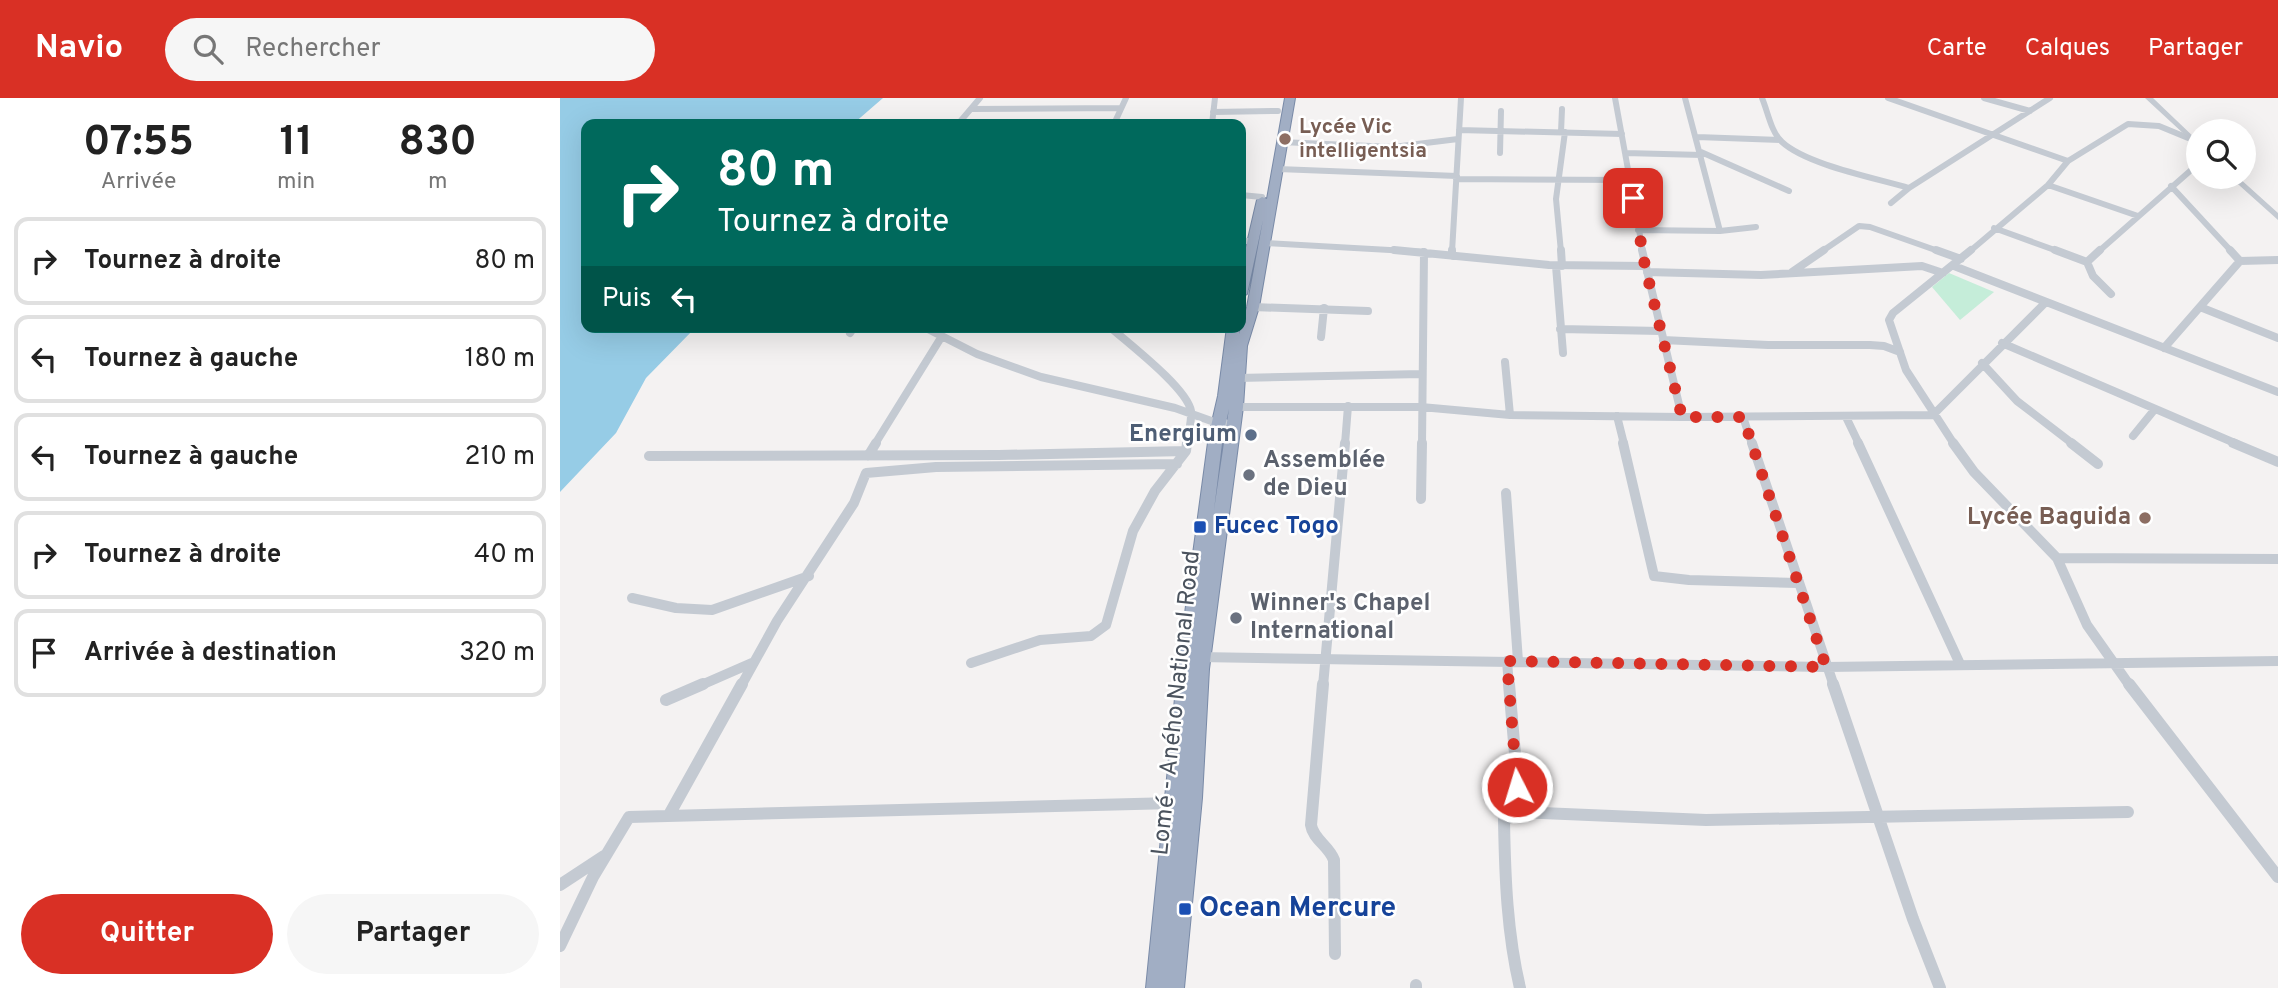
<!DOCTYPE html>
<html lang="fr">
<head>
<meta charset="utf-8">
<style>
	:root { --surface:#fff; --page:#f6f6f6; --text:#222; --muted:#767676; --line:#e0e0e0; --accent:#d93025 }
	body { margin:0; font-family:Overpass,sans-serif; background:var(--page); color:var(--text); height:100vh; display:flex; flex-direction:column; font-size:26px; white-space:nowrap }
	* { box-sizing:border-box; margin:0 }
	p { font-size:23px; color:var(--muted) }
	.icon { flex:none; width:38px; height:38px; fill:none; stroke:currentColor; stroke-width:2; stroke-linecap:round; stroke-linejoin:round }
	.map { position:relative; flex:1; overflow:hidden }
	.details { display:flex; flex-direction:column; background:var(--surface); width:560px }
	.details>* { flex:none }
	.banner { position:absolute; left:21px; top:21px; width:665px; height:214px; border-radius:14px; box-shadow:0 7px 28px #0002; background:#00695c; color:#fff; overflow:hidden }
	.buttons { position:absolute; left:1626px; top:21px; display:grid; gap:14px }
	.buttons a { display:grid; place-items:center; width:70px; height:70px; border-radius:50%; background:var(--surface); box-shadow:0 7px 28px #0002; font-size:35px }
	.pin { position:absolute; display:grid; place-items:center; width:60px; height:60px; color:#fff; margin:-30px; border-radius:14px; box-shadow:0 4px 10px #0006 }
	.me { position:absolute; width:77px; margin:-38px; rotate:355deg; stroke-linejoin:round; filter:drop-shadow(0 0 5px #0008) }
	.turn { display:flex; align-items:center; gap:24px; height:147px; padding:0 21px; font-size:32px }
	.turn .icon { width:91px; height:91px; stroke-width:2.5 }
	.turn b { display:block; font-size:49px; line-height:60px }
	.then { display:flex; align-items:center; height:66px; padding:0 21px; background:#0003; gap:14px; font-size:26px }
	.eta { display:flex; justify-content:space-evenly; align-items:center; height:119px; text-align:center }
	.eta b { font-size:42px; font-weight:700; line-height:49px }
	.primary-button { display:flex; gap:14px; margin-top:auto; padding:14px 21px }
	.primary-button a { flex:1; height:80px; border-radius:42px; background:var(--accent); color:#fff; font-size:28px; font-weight:700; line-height:80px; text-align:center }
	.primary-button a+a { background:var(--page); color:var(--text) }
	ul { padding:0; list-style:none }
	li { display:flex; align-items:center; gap:21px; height:88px; margin:0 14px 10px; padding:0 7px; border:4px solid var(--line); border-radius:14px }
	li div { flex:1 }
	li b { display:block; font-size:26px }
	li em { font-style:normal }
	header { display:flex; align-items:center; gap:42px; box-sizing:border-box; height:98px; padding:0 35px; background:var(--accent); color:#fff }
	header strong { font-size:33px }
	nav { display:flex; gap:38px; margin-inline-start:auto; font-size:24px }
	.search { width:490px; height:63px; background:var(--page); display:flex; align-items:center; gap:18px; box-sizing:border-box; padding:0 24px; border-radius:38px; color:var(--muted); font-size:26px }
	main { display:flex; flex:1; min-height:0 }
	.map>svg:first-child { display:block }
	.green { fill:#c5edd9 }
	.water { fill:#96cce6 }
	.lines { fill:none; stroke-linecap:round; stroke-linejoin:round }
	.trunk-casing { stroke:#798aa7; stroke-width:2 }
	.minor-far3 { stroke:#c4cad2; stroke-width:6 }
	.minor-far2 { stroke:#c4cad2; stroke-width:8 }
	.minor-far1 { stroke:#c4cad2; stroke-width:10 }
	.minor { stroke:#c4cad2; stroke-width:12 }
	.tertiary { fill:#c4cad2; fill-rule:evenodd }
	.trunk { fill:#a1aec4; fill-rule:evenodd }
	.route { stroke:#d93025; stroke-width:12; stroke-dasharray:0 21.6 }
	.education-dot { fill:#8d6e63; stroke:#fff; stroke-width:2.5 }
	.service-dot { fill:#5c6f8a; stroke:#fff; stroke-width:2.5 }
	.worship-dot { fill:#6b7280; stroke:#fff; stroke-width:2.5 }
	.transit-dot { fill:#1a4fb4; stroke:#fff; stroke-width:2.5 }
	.labels { text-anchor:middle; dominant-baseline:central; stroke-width:5; stroke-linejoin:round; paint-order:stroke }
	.far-education-label { font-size:21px; font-weight:bold; fill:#785e54; stroke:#fff; text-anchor:start }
	.service-label { font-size:24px; font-weight:bold; fill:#4e5e75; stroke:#fff; text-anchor:end }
	.worship-label { font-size:24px; font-weight:bold; fill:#5b616d; stroke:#fff; text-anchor:start }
	.education-label { font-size:24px; font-weight:bold; fill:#785e54; stroke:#fff; text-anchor:end }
	.transit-label { font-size:24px; font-weight:bold; fill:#164399; stroke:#fff; text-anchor:start }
	.street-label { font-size:24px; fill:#4b535e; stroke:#fff }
	.near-transit-label { font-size:28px; font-weight:bold; fill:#164399; stroke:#fff; text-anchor:start }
</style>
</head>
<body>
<header>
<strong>Navio</strong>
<div class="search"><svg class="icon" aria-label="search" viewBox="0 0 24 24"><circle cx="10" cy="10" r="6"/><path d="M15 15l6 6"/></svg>Rechercher</div>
<nav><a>Carte</a><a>Calques</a><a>Partager</a></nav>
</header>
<main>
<section class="details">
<div class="eta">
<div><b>07:55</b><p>Arrivée</p></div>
<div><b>11</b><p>min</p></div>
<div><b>830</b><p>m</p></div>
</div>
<ul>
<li><svg class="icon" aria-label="right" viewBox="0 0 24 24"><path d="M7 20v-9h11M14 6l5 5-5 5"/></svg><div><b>Tournez à droite</b></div><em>80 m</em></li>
<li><svg class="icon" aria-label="left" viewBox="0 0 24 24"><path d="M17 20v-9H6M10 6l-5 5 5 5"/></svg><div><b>Tournez à gauche</b></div><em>180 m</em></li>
<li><svg class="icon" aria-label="left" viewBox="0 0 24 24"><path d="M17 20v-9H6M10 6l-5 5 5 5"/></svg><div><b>Tournez à gauche</b></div><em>210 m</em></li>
<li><svg class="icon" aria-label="right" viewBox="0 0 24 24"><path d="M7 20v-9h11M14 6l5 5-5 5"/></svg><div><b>Tournez à droite</b></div><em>40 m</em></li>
<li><svg class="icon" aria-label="arrive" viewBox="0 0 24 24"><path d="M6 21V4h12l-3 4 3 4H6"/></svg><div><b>Arrivée à destination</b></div><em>320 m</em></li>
</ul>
<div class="primary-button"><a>Quitter</a><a>Partager</a></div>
</section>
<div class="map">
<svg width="1718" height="890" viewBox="0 0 1718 890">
	<rect width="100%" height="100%" fill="#f4f2f2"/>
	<!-- green -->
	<path class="green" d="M1389 175 1434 194 1400 222 1372 189Z"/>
	<!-- water -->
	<path class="water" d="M0 0H323L293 26H26V229H136L86 280 56 335 0 394Z"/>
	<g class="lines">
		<!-- trunk casing -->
		<g class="trunk-casing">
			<path id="trunk" d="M725 0H735L699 209 687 248 683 309 649 571 642 700 624 890H586L619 560 649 337 658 298 667 229H679V236L687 209 703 122 687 196 681 200V171L697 102 702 99 707 101ZM669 311 654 412 663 337Z"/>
		</g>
		<!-- minor-far3 -->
		<path class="minor-far3" d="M1055 0 1083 154
			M1125 0 1160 133
			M1202 0C1208 14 1211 34 1222 44 1247 67 1316 80 1349 90
			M1328 0 1508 63
			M1424 0 1470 13
			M411 11 561 10
			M653 14 718 13
			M398 26 420 0
			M554 26 566 0
			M652 26 655 0
			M899 32 1062 36
			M1001 34 1002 11
			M1137 39 1220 42
			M721 44 833 49 898 41
			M1141 54 1229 93
			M940 55 941 13
			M1065 55 1142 57
			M718 71 897 78
			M896 81 1070 82
			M1488 87 1578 118
			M1611 88 1672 154
			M681 97 702 99
			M1331 105 1349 90 1490 0
			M1434 130 1500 154
			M1078 132 1160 133 1196 129
			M681 142 693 144
			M705 145 865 154
			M892 154 901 0
			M1001 154 996 101 1005 34
			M1261 154 1299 128 1310 129 1381 154
			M1409 154 1488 87 1508 63 1568 26 1599 28 1633 42
			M1538 154 1638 66"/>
		<!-- minor-far2 -->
		<path class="minor-far2" d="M834 152 989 167 1085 168
			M1001 152 1002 168
			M1082 152 1122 319
			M1376 152 1401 161
			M1495 152 1527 164
			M1540 152 1527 164 1533 178 1551 196
			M892 158V152
			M1680 163 1718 162
			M996 168 1003 255
			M1394 168 1718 294
			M1087 174 1201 177 1362 168 1383 175
			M1232 174 1264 152
			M693 209 808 213
			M1640 209 1718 240
			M364 229 417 256 481 279 615 310 657 325H665
			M550 229C569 246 627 290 631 313 632 323 628 336 627 346
			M1000 231 1101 233
			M290 235 294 229
			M761 239 764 210
			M1103 242 1208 247H1310L1324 248 1340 254
			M1442 245 1677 346
			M1604 250 1680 163 1670 152
			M945 264 950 317
			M1422 265 1457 303 1513 346
			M678 280 861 276
			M676 309H861L950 317 1122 319 1373 317 1486 204
			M1057 318 1064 346
			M1183 319 1192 346
			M1286 319 1299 346
			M1573 338 1595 311
			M315 346 382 238
			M785 346 788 308
			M862 346 864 154
			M1394 346 1346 272 1329 222 1333 215 1411 152"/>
		<!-- minor-far1 -->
		<path class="minor-far1" d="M1063 345 1094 478 1129 482 1237 485
			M1192 345 1274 588
			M1298 345 1400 566
			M1393 345 1414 374 1497 460 1527 527 1570 588
			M1511 345 1538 366
			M1673 345 1718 364
			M89 358 439 357 626 353
			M308 358 316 345
			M946 395 958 563
			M861 401 862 345
			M1497 460 1718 461
			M72 500 116 510 152 512 249 478
			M639 559 1266 569 1718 563
			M947 563 949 588
			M411 565 480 542 531 538 546 527 573 433 595 393 626 353 627 345
			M139 588 194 564
			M181 588 217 523 294 405 306 375 376 369 617 366
			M763 588 785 345"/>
		<!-- minor -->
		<path class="minor" d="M763 586 751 727C753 741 769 748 774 762L775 856
			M949 586 960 714 944 722C945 779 947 835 960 890
			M1273 586 1353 821 1380 890
			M1569 586 1718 779
			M106 602 143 586
			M960 714 1146 722 1568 714
			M109 717 182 586
			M0 787 44 758
			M0 848 33 779 69 719 614 705
			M856 887V890"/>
		<!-- tertiary -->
		<path class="tertiary" d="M1585 0H1593L1638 43V49Z
			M1670 79H1678L1718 115V122Z"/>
		<!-- trunk -->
		<use href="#trunk" class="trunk"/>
	</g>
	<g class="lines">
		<!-- route -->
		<path class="route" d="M957 689 947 563 1266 569 1183 319H1122L1085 168 1073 100"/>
	</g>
	<!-- markers -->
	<g class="education-dot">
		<circle cx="725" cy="41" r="7"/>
		<circle cx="1585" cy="420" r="7"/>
	</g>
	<circle class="service-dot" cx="691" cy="337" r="7"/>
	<g class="worship-dot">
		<circle cx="689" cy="377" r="7"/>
		<circle cx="676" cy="520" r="7"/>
	</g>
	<g class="transit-dot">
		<rect x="633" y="422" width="14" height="14" rx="3.5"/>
		<rect x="618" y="804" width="14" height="14" rx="3.5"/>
	</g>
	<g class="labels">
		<!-- far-education labels -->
		<g class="far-education-label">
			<text x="739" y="29">Lycée Vic<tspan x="739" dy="24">intelligentsia</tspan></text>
		</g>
		<!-- service labels -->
		<g class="service-label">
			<text x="677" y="337">Energium</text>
		</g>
		<!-- worship labels -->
		<g class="worship-label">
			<text x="703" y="363">Assemblée<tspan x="703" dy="28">de Dieu</tspan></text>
			<text x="690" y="506">Winner's Chapel<tspan x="690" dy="28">International</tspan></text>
		</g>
		<!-- education labels -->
		<g class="education-label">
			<text x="1571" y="420">Lycée Baguida</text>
		</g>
		<!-- transit labels -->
		<g class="transit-label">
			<text x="654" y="429">Fucec Togo</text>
		</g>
		<!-- street labels -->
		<g class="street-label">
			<text transform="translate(617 605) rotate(-84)">Lomé - Aného National Road</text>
		</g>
		<!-- near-transit labels -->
		<g class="near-transit-label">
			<text x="639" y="811">Ocean Mercure</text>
		</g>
	</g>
</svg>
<div class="buttons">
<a><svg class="icon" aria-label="search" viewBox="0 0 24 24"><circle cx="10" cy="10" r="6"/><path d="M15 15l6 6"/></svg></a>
</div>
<div class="pin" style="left:1073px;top:100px;background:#d93025"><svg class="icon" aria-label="arrive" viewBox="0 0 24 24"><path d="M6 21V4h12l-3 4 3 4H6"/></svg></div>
<svg class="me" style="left:957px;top:689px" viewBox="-20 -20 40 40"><circle r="17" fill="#d93025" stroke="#fff" stroke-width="3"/><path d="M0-11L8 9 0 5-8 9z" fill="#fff"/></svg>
<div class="banner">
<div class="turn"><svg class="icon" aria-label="right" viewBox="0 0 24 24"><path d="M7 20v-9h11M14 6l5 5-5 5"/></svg><div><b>80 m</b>Tournez à droite</div></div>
<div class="then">Puis<svg class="icon" aria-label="left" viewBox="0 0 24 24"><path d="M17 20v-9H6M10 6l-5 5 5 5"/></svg></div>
</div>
</div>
</main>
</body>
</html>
